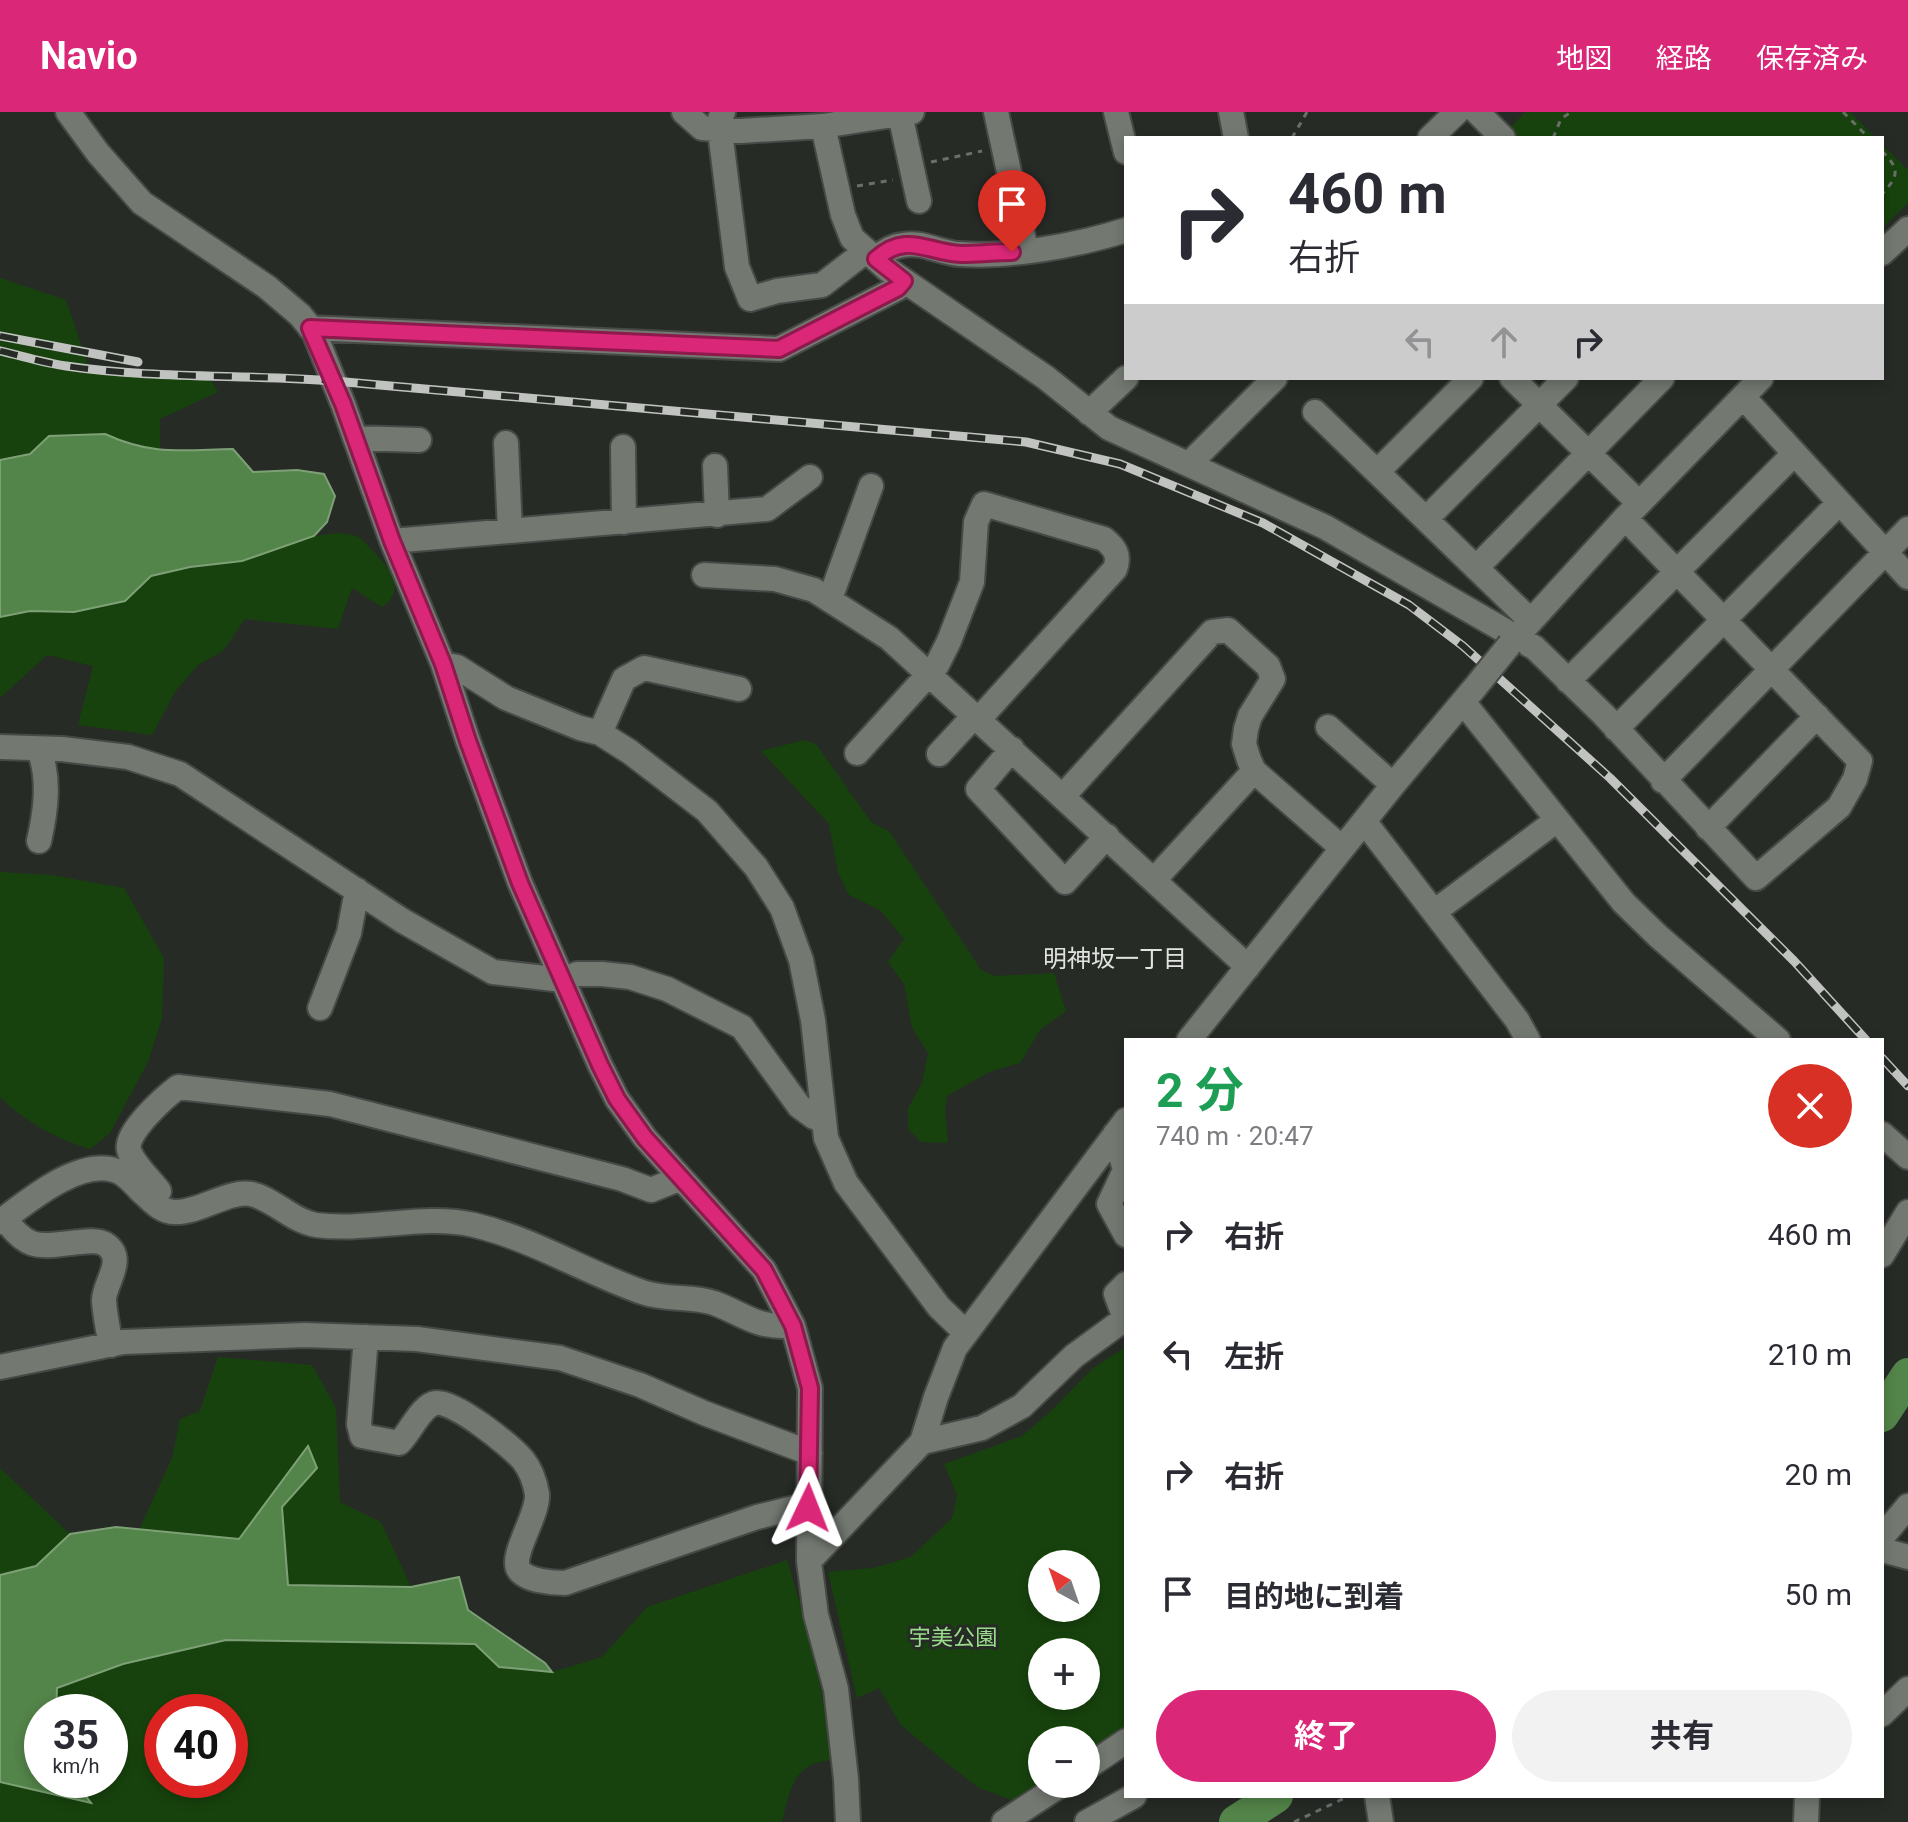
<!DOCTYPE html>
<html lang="ja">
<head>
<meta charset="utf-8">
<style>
	:root { --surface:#fff; --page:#f2f2f3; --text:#2b2b33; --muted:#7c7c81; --accent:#db2777 }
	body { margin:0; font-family:Roboto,"Noto Sans JP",sans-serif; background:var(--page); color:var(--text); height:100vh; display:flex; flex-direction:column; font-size:30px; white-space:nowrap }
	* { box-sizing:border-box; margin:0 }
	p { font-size:26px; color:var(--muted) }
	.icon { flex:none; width:44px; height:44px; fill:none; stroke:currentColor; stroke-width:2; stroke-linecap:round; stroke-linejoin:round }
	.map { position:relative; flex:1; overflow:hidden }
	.side { position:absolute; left:1124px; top:926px; width:760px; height:760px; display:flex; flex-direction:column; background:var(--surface); border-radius:0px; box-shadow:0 4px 12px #0003 }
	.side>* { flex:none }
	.top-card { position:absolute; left:1124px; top:24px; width:760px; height:244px; border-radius:0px; box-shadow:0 4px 12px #0003; background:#fff; color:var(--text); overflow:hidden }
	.needle { width:52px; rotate:320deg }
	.tools { position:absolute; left:1028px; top:1438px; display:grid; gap:16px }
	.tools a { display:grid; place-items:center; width:72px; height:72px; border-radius:50%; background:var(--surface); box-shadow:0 4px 12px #0003; font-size:40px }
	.speed { position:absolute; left:24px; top:1582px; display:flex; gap:16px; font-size:40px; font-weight:700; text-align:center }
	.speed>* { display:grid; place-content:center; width:104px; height:104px; border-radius:50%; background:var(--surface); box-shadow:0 4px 12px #0003; line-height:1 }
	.speed small { font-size:20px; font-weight:400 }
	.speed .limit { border:12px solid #d22; background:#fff; color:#111 }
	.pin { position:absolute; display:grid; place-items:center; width:68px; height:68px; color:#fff; margin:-82px -34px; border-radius:50% 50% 50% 0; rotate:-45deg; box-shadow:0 0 8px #0007 }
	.pin .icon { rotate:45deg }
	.me { position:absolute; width:88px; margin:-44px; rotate:2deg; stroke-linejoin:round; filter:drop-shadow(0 0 6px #0008) }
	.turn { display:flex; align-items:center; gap:28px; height:168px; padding:0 32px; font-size:36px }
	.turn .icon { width:104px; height:104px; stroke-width:2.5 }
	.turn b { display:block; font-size:56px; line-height:68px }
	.lanes { display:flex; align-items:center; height:76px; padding:0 32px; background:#0003; justify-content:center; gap:40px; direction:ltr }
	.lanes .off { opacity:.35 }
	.round { display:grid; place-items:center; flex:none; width:84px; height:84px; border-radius:42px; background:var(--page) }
	.overview { display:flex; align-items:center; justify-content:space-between; height:136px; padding:0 32px }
	h1 { font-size:48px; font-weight:700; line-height:60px; color:#1e9e55 }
	.button { display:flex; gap:16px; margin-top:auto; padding:16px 32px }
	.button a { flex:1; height:92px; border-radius:48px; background:var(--accent); color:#fff; font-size:32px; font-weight:700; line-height:92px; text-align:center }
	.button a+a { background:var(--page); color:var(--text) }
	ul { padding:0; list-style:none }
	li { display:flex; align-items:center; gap:24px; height:120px; padding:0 32px }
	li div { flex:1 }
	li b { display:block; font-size:30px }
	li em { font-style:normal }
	header { display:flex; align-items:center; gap:48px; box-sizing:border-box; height:112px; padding:0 40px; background:var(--accent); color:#fff }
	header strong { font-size:38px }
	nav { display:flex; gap:44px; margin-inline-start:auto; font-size:28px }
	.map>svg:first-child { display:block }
	.green { fill:#17420d; fill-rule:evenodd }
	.water { fill:#538449; stroke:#7ea076; stroke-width:2 }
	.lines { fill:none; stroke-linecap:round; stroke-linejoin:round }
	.river { stroke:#538449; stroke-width:34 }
	.minor-casing { stroke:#464945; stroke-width:28 }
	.path { stroke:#6b6f6a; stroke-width:3; stroke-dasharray:6 6; stroke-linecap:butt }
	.minor { stroke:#737871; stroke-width:24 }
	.rail-casing { stroke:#c0c3bf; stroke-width:9 }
	.rail { stroke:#272b26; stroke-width:6; stroke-dasharray:18; stroke-linecap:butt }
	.minor-bridge-casing { stroke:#464945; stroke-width:28; stroke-linecap:butt }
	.minor-bridge { stroke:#737871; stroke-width:24 }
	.route-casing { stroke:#8e194d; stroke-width:20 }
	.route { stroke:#db2777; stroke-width:14 }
	.labels { text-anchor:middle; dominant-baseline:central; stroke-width:6; stroke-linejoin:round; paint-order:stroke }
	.park-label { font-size:22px; fill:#9ade8c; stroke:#272b26 }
	.neighbourhood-label { font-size:24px; fill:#e1e3e0; stroke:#272b26 }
</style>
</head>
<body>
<header>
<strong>Navio</strong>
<nav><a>地図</a><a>経路</a><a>保存済み</a></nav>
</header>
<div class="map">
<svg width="1908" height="1710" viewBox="0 0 1908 1710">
	<rect width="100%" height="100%" fill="#272b26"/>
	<!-- green -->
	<path class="green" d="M1525 0H1850L1876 26H1516L1508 18Z
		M1882 32 1908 58V91L1882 116Z
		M0 166 66 188 89 256 209 266 218 280 160 307V339L132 335 105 322 0 348Z
		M339 421C345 422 354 422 358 425 363 427 368 435 372 438 388 454 408 478 382 495L352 476 338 517 245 507 223 539 198 553 175 580 152 623 78 613 93 554 47 543 0 586V505L30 499 74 500 125 489 151 464 190 455 242 449 314 424Z
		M804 628 816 632 871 710 889 719 981 858 995 864 1054 861 1066 899 1040 918 1020 951 989 960 947 984 945 998 948 1031 921 1030 908 1017V996L922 971 928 941 912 916 904 872 888 850 904 827 880 798 849 783 838 761 829 712 761 639Z
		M0 760 51 763 124 776 164 846 162 906 148 950 110 1021 90 1037C57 1027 25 1010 0 985Z
		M1126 1235V1619L1086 1645V1628H1042V1672L1018 1690 979 1676 944 1649 901 1613 879 1576 857 1586 828 1460 873 1456 911 1445 952 1406 957 1383 944 1352 1022 1324 1052 1298 1093 1256ZM1042 1452H1086V1496H1042ZM1042 1540H1086V1584H1042Z
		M218 1245 312 1253 336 1296 340 1390 381 1410 411 1475 288 1473 282 1395 317 1356 239 1428 139 1418 172 1346 180 1307 200 1299Z
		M0 1356 70 1422 36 1454 0 1463Z
		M787 1448 812 1532 834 1648C793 1650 790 1677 782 1710H0V1670L90 1691 74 1668H110V1600H56L57 1576 123 1552 226 1528 476 1532 499 1555 552 1560 602 1545 647 1495ZM162 1600H230V1668H162Z"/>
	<!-- water -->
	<path class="water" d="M105 322C153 344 182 338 233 337L253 360 297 358 324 362 335 384 327 410 314 424 242 449 190 455 151 464 125 489 74 500 30 499 0 505V348L30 342 49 324Z
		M308 1334 317 1356 282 1395 288 1473 411 1475 459 1465 468 1498 545 1551 552 1560 499 1555 475 1532 226 1528 123 1552 57 1576 56 1600H42V1668H74L91 1691 0 1670V1463L36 1454 70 1422 116 1415 239 1427Z"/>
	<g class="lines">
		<!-- river -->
		<path class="river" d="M1882 1303 1908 1263
			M1236 1710 1276 1684"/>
		<!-- minor casing -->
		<g class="minor-casing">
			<path id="minor" d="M68 0 98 41 142 91 267 175 300 203 314 220 343 292 392 429 443 552 468 629 520 771 600 953 617 987 645 1026 764 1158 793 1214 810 1276 809 1449 816 1503 836 1577 846 1667 848 1710
				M684 0 702 16 741 19 823 14 912 0
				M723 0 720 7V19L737 155 750 187 777 179 822 173 866 139
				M996 0 1026 138
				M1116 0 1126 40
				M1231 0 1236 26
				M1477 0 1503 26
				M900 2 919 89
				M823 14 843 103 852 126 887 157 1045 265 1109 316 1325 415 1535 536 1604 603 1756 766 1839 695 1855 667 1860 649 1625 406
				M1430 26 1457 0
				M1882 141 1908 117
				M876 147C883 140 893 134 903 133 923 129 940 141 959 142 1009 146 1079 133 1126 118
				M310 216 779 237 898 176 904 169
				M1512 266 1639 391
				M1743 285 1908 465
				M1315 300 1530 508
				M1089 301 1126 266
				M355 326 419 328
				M506 331 510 419
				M623 335 624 410
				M1189 352 1275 266
				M715 354 717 403
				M1377 360 1471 266
				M1426 407 1566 266
				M392 429 767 397 810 365
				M1476 456 1662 266
				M704 463 775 467 814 478 889 526 1248 855
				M830 487 871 374
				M1510 532 1625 406 1761 266
				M443 552 457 555 506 586 580 616 600 621 630 640 707 699 756 755 782 796 801 848 813 908 826 1026 846 1071 939 1195 965 1220
				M1568 569 1794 342
				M1463 590 1624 791 1658 824 1778 928
				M1328 615 1393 673
				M1616 617 1839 391
				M600 621 624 567 644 556 739 577
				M0 635 62 637 128 645 180 662 403 809 493 860 563 868 577 862H602L630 865 667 877 742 915 799 994 814 1005 824 1008
				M1012 637 978 677 1065 770 1107 724
				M857 641 937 553 949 529 972 470 976 410 984 392 1104 427C1115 436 1120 443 1115 457L979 607
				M939 642 975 603
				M1663 669 1908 417
				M1063 684 1212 520 1228 518 1268 554 1273 567 1250 604 1246 617 1244 632 1249 648 1254 659 1342 736
				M1364 709 1517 908 1528 928
				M1708 716 1817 604
				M39 729C46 698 50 667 39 637
				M1154 768 1254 659
				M1434 800 1557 708
				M320 896 349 821 357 778
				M1189 928 1393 673 1472 579
				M1115 1022 1125 1058 1109 1092 1126 1123
				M1882 1022 1908 1045
				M159 1079C150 1067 133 1052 129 1038 124 1021 165 985 178 975L330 992 622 1067 651 1078 681 1066
				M5 1107C30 1142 43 1133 80 1130 88 1129 98 1128 105 1132 128 1147 103 1172 104 1189 105 1204 108 1218 111 1233
				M0 1110C28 1089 80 1045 117 1059 126 1062 133 1071 140 1078 150 1087 160 1100 175 1100 199 1101 228 1078 251 1082 274 1087 292 1109 316 1113 366 1120 424 1101 474 1113 533 1127 585 1160 642 1180 668 1189 691 1183 714 1191 746 1203 755 1216 793 1214
				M1882 1143 1908 1100
				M1125 1206 1116 1182 1126 1172
				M366 1225 359 1312 362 1324 399 1331C410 1321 421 1293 436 1291 454 1288 511 1334 523 1348 531 1358 535 1370 537 1382 539 1402 509 1445 519 1458 527 1469 553 1471 565 1471L757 1405 794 1396H808
				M0 1255 123 1230 305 1223 417 1227 560 1246 640 1273 704 1301 810 1341
				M922 1330 982 1316 1022 1294 1074 1244 1126 1206
				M1882 1425 1908 1394
				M1882 1438 1908 1445
				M809 1449 922 1330 936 1285 955 1236 1126 1008
				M1882 1602 1908 1577
				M1086 1656 1126 1629
				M1377 1684 1381 1710
				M1004 1710 1062 1672
				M1087 1710 1134 1684
				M1806 1710 1807 1684"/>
		</g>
		<!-- path -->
		<path class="path" d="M1843 0 1869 26
			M1292 26 1307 0
			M1553 26 1561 7 1571 0
			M1882 39C1900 57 1899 64 1882 82
			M931 50 982 39
			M857 74 893 68
			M1294 1710 1349 1684"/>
		<!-- minor -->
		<use href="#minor" class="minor"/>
		<!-- rail casing -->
		<g class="rail-casing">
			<path id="rail" d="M0 224 138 250
				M0 239C22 244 44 251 66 254 154 267 245 262 334 269L1026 330 1120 352 1263 411 1409 493 1463 534 1610 666 1794 849 1866 928
				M1882 946 1908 974"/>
		</g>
		<!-- rail -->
		<use href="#rail" class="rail"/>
		<!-- minor-bridge casing -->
		<g class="minor-bridge-casing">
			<path id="minor-bridge" d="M1473 578 1510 532"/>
		</g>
		<!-- minor-bridge -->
		<use href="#minor-bridge" class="minor-bridge"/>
	</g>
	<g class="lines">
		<!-- route casing -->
		<g class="route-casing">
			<path id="route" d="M808 1396 810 1276 793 1214 764 1158 645 1026 617 987 600 953 520 771 468 629 443 552 392 429 343 292 310 216 779 237 898 176 904 169 876 147C907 119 928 141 961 142 978 142 995 140 1012 140"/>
		</g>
		<!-- route -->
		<use href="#route" class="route"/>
	</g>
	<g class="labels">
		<!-- park labels -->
		<g class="park-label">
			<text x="953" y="1525">宇美公園</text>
		</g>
		<!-- neighbourhood labels -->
		<g class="neighbourhood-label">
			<text x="1115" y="847">明神坂一丁目</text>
		</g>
	</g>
</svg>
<div class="tools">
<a><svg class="needle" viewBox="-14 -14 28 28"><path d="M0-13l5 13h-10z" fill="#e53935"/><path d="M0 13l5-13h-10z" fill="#7c7c81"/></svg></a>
<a>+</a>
<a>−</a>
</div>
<div class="speed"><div>35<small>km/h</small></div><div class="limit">40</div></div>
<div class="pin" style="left:1012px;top:140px;background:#d93025"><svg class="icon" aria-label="arrive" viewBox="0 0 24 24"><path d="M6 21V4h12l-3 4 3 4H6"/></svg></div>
<svg class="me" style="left:808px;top:1396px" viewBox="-20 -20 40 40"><path d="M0-17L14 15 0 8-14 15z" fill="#db2777" stroke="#fff" stroke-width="4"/></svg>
<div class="top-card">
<div class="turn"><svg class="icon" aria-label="right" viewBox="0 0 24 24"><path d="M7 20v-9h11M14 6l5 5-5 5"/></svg><div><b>460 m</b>右折</div></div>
<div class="lanes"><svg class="icon off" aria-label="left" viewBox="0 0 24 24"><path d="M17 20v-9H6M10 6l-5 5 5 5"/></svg><svg class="icon off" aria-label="ahead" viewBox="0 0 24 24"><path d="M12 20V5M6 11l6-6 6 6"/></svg><svg class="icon" aria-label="right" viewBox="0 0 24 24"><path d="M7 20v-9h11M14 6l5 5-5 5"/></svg></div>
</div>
<section class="side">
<div class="overview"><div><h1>2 分</h1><p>740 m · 20:47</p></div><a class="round" style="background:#d93025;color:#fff"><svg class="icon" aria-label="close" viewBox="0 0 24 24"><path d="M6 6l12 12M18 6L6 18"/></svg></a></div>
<ul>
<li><svg class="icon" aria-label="right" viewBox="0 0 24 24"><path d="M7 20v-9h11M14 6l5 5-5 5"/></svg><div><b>右折</b></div><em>460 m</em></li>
<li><svg class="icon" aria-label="left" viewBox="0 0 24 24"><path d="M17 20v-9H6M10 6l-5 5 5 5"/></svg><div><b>左折</b></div><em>210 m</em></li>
<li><svg class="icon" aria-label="right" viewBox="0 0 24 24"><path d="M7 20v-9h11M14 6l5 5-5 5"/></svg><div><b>右折</b></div><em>20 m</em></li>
<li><svg class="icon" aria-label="arrive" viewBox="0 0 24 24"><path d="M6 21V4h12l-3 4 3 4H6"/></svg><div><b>目的地に到着</b></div><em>50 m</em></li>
</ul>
<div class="button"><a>終了</a><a>共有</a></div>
</section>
</div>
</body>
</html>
